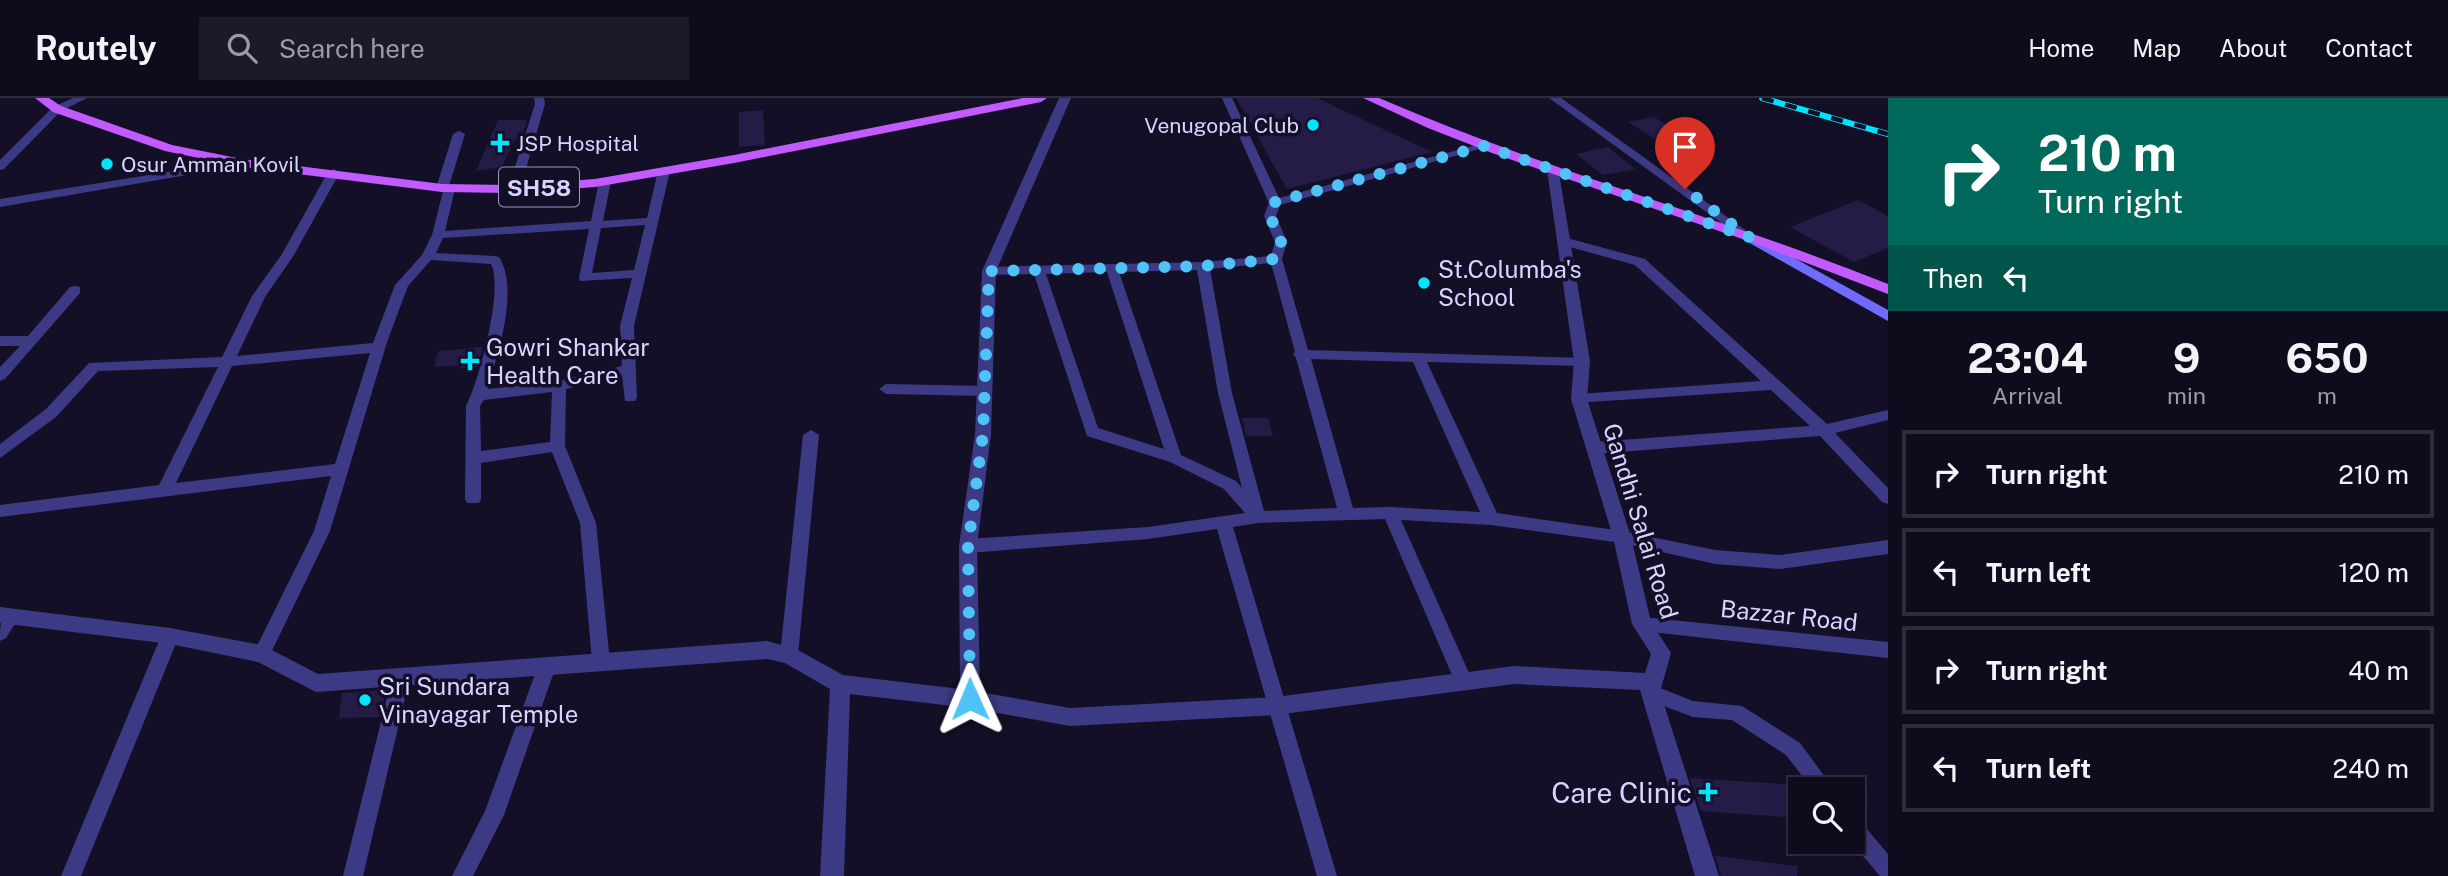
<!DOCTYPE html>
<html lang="en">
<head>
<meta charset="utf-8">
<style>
	:root { --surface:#0e0b1c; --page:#1c1929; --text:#f1f3f6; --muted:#9b9ba3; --line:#2e2b3b }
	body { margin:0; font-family:"Public Sans",sans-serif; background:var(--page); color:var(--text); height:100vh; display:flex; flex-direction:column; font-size:26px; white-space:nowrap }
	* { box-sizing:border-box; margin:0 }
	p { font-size:23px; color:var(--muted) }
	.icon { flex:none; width:38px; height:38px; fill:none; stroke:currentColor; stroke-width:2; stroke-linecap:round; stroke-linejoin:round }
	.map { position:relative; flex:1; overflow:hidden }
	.details { display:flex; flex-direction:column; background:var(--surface); width:560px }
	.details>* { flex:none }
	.hud { background:#00695c; color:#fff; overflow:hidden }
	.controls { position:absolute; left:1788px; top:679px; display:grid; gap:14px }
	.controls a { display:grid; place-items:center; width:77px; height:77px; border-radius:0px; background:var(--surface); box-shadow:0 7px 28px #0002,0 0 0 2px var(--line); font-size:35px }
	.pin { position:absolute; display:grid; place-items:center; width:60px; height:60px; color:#fff; margin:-72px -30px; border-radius:50% 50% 50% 0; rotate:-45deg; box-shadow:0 0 7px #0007 }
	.pin .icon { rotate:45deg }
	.me { position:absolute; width:77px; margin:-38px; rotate:359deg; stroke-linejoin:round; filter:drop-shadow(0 0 5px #0008) }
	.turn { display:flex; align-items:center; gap:24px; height:147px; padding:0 35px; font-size:32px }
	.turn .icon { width:91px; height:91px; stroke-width:2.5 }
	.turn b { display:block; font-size:49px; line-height:60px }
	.then { display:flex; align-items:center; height:66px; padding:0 35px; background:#0003; gap:14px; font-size:26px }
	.eta { display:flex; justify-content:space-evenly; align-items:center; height:119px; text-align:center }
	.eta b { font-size:42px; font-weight:700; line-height:49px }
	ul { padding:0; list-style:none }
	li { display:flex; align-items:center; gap:21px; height:88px; margin:0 14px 10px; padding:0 21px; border:4px solid var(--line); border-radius:0px }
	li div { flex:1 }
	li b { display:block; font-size:26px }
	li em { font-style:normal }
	header { display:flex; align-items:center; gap:42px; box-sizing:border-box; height:98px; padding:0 35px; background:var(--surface); border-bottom:2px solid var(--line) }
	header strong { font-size:33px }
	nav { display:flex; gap:38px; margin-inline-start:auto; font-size:24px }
	.search { width:490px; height:63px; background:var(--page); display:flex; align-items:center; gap:18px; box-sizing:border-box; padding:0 24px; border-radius:0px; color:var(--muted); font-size:26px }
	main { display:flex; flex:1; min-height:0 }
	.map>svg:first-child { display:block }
	.building { fill:#241b47 }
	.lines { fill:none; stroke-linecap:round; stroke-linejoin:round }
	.minor { fill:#3d3a85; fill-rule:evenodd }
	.tertiary { fill:#3d3a85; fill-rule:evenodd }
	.secondary { fill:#6f6bff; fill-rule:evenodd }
	.primary { fill:#c25bff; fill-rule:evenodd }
	.rail-casing { stroke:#00e5ff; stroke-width:6 }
	.rail { stroke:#130f26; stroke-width:4.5; stroke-dasharray:12; stroke-linecap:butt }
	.route { stroke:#4fc3f7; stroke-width:12; stroke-dasharray:0 21.6 }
	.poi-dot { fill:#00e5ff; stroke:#130f26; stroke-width:2.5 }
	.labels { text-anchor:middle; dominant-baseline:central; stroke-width:7; stroke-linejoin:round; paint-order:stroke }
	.far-poi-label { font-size:21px; fill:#d9d4ff; stroke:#130f26; text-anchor:start }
	.shield { fill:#130f26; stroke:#9e99be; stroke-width:2 }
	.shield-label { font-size:23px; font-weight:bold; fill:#d9d4ff }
	.poi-label { font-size:24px; fill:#d9d4ff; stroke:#130f26; text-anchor:start }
	.street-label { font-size:24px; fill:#d9d4ff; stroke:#130f26 }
	.near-poi-label { font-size:28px; fill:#d9d4ff; stroke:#130f26; text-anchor:end }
</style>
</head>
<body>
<header>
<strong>Routely</strong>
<div class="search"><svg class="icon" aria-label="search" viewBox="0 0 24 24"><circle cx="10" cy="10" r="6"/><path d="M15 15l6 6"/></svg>Search here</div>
<nav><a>Home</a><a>Map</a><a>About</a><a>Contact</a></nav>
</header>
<main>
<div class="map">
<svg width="1888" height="778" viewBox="0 0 1888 778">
	<rect width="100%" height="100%" fill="#130f26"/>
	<!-- building -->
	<path class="building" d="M1236 0H1317L1432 54 1287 91Z
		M763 12 765 47 739 49V14Z
		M1654 19 1703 49 1679 56 1628 24Z
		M498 22H527L521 42H514L502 69 476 73Z
		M1608 49 1635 71 1603 77 1576 56Z
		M1858 102 1888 118V150L1854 164 1790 129Z
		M483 249 477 269 460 271 461 267 434 269 438 253Z
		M1242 320H1268L1273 338H1246Z
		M386 592 380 619 339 620 342 595Z
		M1690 680 1801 687V720L1701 713Z
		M1715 758 1798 768 1797 778H1721Z"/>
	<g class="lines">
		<!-- minor -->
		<path class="minor" d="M73 0H87L61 13 4 71 0 72V62L53 9Z
			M534 0H544L545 6 520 91 514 95 508 91 535 6Z
			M1222 0H1232L1279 100 1484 45 1490 48 1280 107 1276 118 1287 144 1282 161 1308 252 1587 260 1589 263 1582 268 1427 264 1497 415 1622 433 1715 452 1780 457 1888 442V456L1780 471 1715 466 1622 445 1491 427 1401 422 1473 584 1470 590 1464 592 1458 590 1455 584 1385 421 1258 425 1233 429 1337 778H1317L1217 431 1148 441 968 455 962 453 960 448 962 443 968 441 1148 429 1245 415 1224 391 1170 364 1087 338 1034 176 989 177 983 173 989 169 1203 164 1271 158 1275 144 1264 118 1269 105ZM1271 165 1295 254 1293 256 1296 260 1337 410 1264 413 1232 295 1210 171ZM1197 172 1218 295 1242 390 1236 383 1181 357 1119 174ZM1107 174 1164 351 1098 330 1046 176ZM1311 261 1413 264 1480 414 1390 409 1353 410Z
			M1549 0H1561L1755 139 1749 143 1745 142Z
			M459 33 465 36 449 88 455 91 445 133 591 123 599 83 605 79 611 83 603 123 647 120 658 73 664 70 670 73 634 228 637 299 635 303H625L622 277 566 291 565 348 596 425 610 564 607 570 601 572 595 570 592 564 580 425 552 354 481 365V401L479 405H467L465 401 466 308C479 284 504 190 491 166L431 162 408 188 387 244 330 433 268 561 262 564 256 561 253 556 314 433 331 378 0 419V407L159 387 218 269 98 273 56 319 0 360V346L46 311 89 265 222 259 252 198 282 156 328 74 334 71 340 74 294 157 265 199 237 258 373 245 395 187 422 157 432 137 443 93 436 90 453 36ZM645 127 634 172 592 175 601 130ZM589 131 579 180 580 183 632 180 620 228 622 268 559 283 488 291C497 256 520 192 499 159L495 158 436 155 443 140ZM370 255 335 366 176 385 232 268ZM552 294 550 344 481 353 480 308 484 302Z
			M242 62 246 63V67L0 109V101Z
			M1563 139 1645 161 1827 326 1888 312V322L1835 335 1888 390V406L1882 404 1820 338 1594 356 1589 354 1586 350 1594 344 1810 328 1771 292 1574 305 1572 301 1574 297 1579 296 1761 283 1635 167 1559 146V140Z
			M75 188 80 189V195L5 281 0 283V269L20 248H0V238H28L70 189Z
			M886 286 985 288 992 293 985 298 886 296 879 291Z
			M811 332 819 337 798 557 795 562 789 565 783 562 780 557 803 337Z
			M11 511 17 513 20 518 6 540 0 543C0 530 0 516 11 511Z
			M1642 519 1888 544V560L1642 533 1636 531 1633 526 1636 521Z
			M170 530 176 533 179 538 81 778H61L161 538 164 533Z
			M547 560 553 562 556 568 504 717 473 778H452L485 713 538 568 541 562Z
			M401 571 407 573 410 579 363 778H343L392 579 395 573Z
			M1650 586 1693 603 1742 608 1800 645 1834 691H1812L1786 657 1732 622 1693 619 1643 600 1641 594 1643 588Z
			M1853 720 1860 723 1888 756V778H1880L1851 744Z"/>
		<!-- tertiary -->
		<path class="tertiary" d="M1059 0H1071L996 173 991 336 977 448 980 594 1070 610 1275 599 1514 568 1645 575 1651 556 1632 526 1613 439 1571 301 1574 263 1547 72 1558 69 1590 263 1587 301 1631 439 1651 524 1671 555 1660 594 1719 778H1695L1640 592 1514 586 1275 617 1070 628 970 610 850 596 844 778H820L830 591 785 565 767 561 316 594 258 564 170 546 0 525V509L170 530 262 547 318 576 767 543 796 551 843 577 960 591 959 448 975 336 982 173Z"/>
		<!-- secondary -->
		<path class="secondary" d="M1751 136 1888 212V223L1746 143V137Z"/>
		<!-- primary -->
		<path class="primary" d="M35 0H49L61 8 172 47 242 61 442 86 514 87 595 81 734 57 1023 0H1047L1041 4 734 65 595 89 514 95 442 94 242 69 165 53 53 14Z
			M1363 0H1379C1545 72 1720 119 1888 186V196L1754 145 1492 55 1428 30Z"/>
		<!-- rail casing -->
		<g class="rail-casing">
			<path id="rail" d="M1762 0 1888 36"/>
		</g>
		<!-- rail -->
		<use href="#rail" class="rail"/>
	</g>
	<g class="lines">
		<!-- route -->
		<path class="route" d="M970 601 968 448 983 336 989 173 1203 168 1276 161 1281 144 1270 118 1275 104 1484 48 1749 139 1685 91"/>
	</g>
	<!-- markers -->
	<g class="poi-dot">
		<circle cx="1313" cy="27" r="7"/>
		<path d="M496.5 34.5h7v7h7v7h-7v7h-7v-7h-7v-7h7z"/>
		<circle cx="107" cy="66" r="7"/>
		<circle cx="1424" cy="185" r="7"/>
		<path d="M466.5 252.5h7v7h7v7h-7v7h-7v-7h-7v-7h7z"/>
		<circle cx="365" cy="602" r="7"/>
		<path d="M1704.5 683.5h7v7h7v7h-7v7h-7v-7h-7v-7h7z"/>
	</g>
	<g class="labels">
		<!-- far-poi labels -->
		<g class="far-poi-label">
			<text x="1299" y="27" text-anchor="end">Venugopal Club</text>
			<text x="516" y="45">JSP Hospital</text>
			<text x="121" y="66">Osur Amman Kovil</text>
		</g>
		<!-- shield labels -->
		<rect class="shield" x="499" y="69.5" width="80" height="39" rx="5"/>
		<g class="shield-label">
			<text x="539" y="89">SH58</text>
		</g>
		<!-- poi labels -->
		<g class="poi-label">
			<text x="1438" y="171">St.Columba's<tspan x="1438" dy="28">School</tspan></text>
			<text x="486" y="249">Gowri Shankar<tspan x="486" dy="28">Health Care</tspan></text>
			<text x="379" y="588">Sri Sundara<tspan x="379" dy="28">Vinayagar Temple</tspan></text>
		</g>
		<!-- street labels -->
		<g class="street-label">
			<text transform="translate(1641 423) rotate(73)">Gandhi Salai Road</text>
			<text transform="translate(1789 517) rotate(6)">Bazzar Road</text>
		</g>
		<!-- near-poi labels -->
		<g class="near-poi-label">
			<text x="1692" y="694">Care Clinic</text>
		</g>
	</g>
</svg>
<div class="controls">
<a><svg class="icon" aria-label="search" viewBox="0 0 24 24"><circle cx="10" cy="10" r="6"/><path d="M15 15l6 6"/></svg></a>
</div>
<div class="pin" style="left:1685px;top:91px;background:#d93025"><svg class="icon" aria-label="arrive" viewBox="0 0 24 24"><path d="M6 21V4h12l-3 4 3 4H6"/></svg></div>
<svg class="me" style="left:970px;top:601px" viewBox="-20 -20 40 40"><path d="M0-17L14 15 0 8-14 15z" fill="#4fc3f7" stroke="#fff" stroke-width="4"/></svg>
</div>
<section class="details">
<div class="hud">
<div class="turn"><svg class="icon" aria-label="right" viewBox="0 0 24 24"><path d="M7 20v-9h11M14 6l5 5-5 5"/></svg><div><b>210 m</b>Turn right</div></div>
<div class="then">Then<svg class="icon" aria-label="left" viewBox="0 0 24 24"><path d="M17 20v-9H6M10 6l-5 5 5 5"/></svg></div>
</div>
<div class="eta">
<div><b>23:04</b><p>Arrival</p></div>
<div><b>9</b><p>min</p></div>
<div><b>650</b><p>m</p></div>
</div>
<ul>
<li><svg class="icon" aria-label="right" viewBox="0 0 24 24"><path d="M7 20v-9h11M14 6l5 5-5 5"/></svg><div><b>Turn right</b></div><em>210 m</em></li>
<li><svg class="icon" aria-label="left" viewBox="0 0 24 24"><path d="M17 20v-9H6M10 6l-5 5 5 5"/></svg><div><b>Turn left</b></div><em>120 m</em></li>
<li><svg class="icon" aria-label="right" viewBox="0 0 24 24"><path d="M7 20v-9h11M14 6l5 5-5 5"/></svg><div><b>Turn right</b></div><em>40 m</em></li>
<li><svg class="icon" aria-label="left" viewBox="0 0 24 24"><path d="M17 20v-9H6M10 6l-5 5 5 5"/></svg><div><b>Turn left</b></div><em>240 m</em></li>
</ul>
</section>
</main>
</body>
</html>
